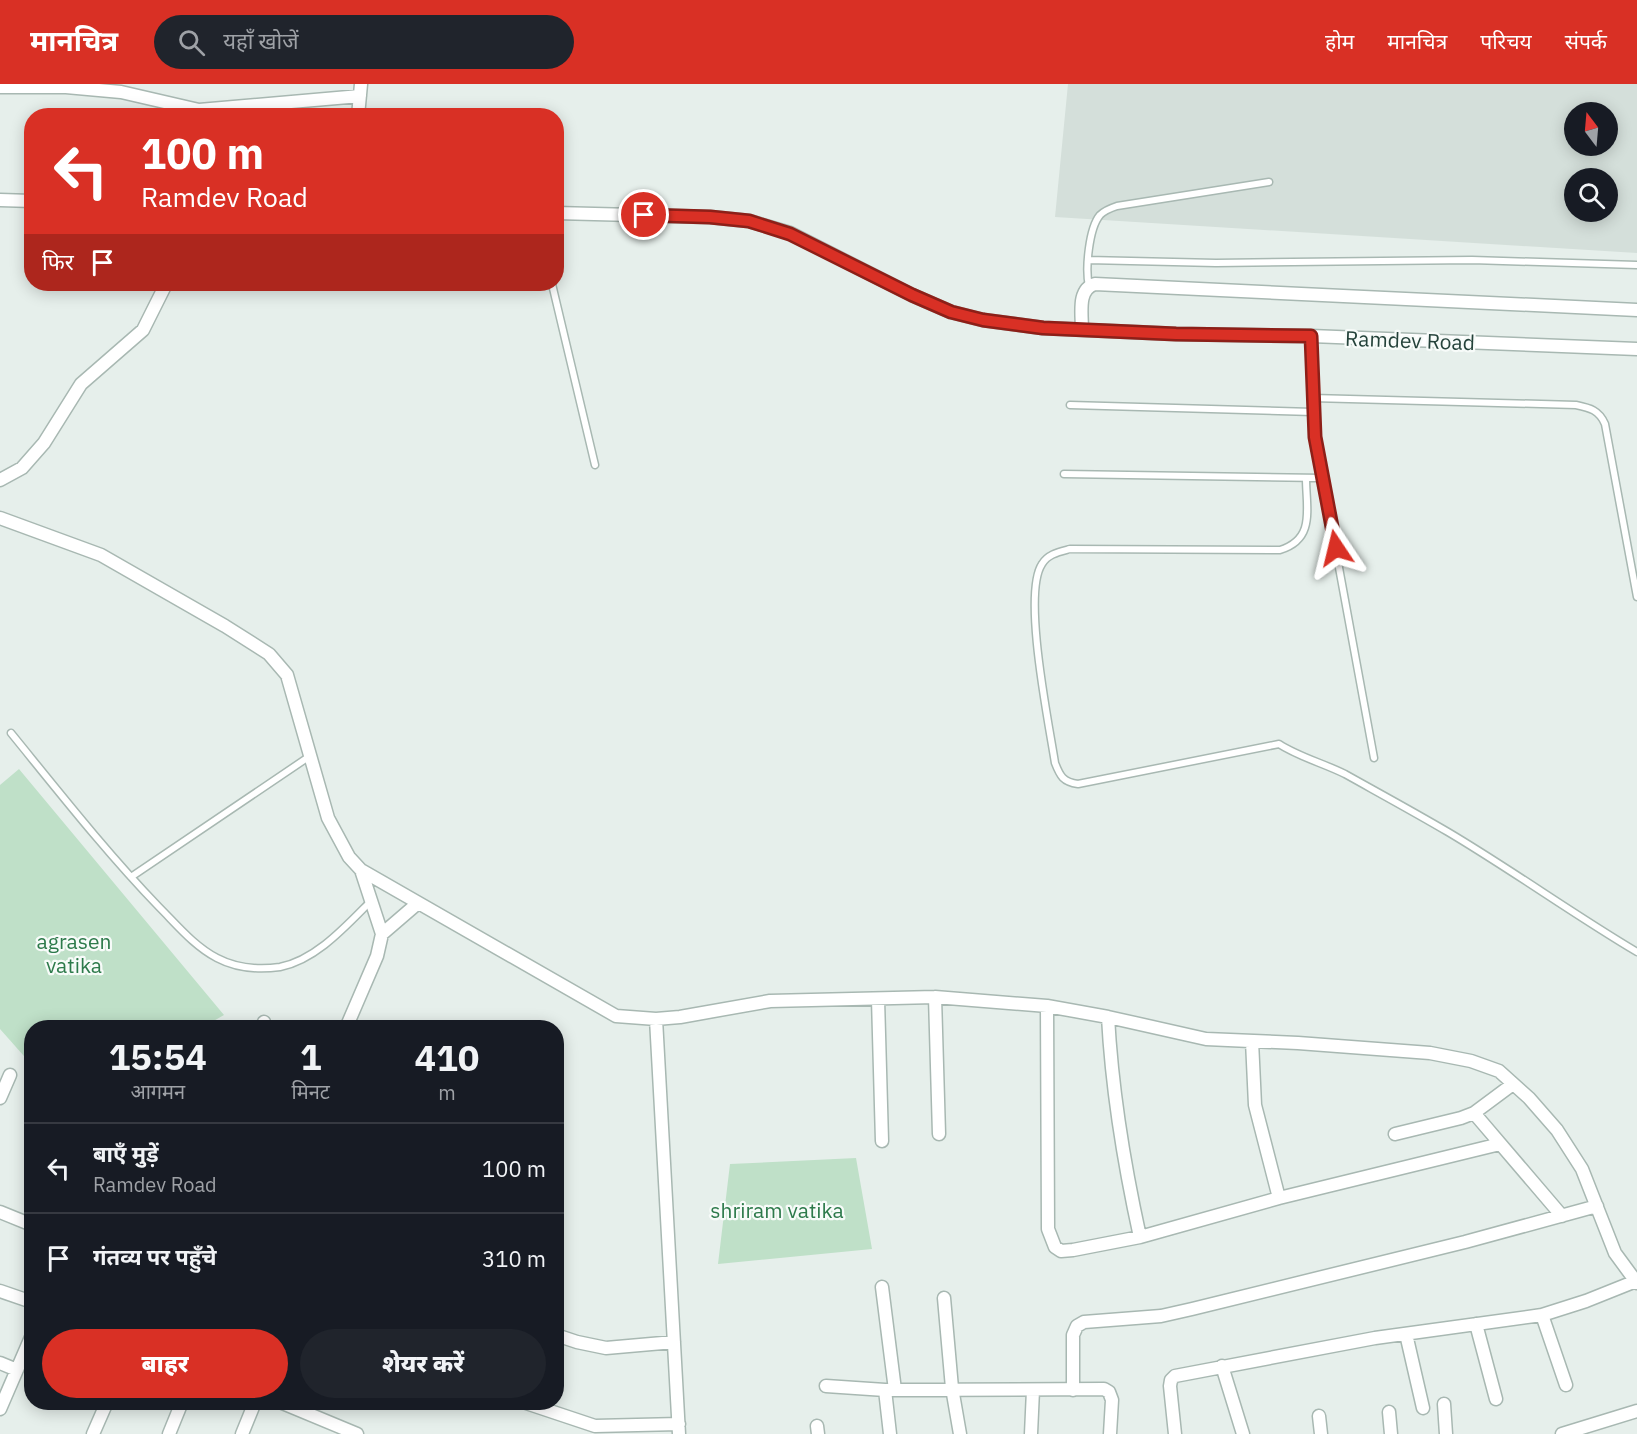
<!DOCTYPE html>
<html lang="hi">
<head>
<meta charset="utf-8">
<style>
	:root { --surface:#171b24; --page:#20242c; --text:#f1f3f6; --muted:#9ea1a6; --line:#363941; --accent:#d93025 }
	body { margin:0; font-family:"IBM Plex Sans","Noto Sans Devanagari",sans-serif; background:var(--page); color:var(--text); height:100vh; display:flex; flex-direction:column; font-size:22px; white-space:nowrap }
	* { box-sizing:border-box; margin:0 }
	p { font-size:20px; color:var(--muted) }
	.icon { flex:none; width:33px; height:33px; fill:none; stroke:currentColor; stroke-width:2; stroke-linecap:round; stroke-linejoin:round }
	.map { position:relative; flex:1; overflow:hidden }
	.sheet { position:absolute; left:24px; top:936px; width:540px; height:390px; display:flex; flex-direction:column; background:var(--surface); border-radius:24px; box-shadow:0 3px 15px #0003 }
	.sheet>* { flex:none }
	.guide { position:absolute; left:24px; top:24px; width:540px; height:183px; border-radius:24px; box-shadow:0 3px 15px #0003; background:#d93025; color:#fff; overflow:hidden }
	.needle { width:39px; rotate:344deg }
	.tools { position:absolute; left:1564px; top:18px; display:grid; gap:12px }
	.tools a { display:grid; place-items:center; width:54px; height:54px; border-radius:50%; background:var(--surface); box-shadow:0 3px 15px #0003; font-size:30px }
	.pin { position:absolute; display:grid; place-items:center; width:51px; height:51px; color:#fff; margin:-26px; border:3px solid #fff; border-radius:50%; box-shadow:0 2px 6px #0007 }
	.me { position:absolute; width:66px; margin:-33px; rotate:350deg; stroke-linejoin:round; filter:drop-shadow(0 0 4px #0008) }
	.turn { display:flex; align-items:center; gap:21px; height:126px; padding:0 18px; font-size:27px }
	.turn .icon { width:78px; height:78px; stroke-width:2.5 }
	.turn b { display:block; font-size:42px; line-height:51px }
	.then { display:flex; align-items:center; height:57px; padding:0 18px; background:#0003; gap:12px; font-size:22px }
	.eta { display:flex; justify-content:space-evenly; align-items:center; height:102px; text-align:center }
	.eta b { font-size:36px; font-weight:800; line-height:42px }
	.button { display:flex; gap:12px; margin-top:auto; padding:12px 18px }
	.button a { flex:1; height:69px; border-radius:36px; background:var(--accent); color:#fff; font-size:24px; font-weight:800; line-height:69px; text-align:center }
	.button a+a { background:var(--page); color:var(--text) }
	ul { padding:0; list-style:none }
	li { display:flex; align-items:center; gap:18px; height:90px; padding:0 18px; border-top:2px solid var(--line) }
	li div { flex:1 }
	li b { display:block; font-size:22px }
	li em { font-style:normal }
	header { display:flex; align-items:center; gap:36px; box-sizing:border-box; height:84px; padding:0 30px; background:var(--accent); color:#fff }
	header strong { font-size:28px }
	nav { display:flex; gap:33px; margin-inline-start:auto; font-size:21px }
	.search { width:420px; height:54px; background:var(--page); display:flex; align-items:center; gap:15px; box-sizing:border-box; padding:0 21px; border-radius:33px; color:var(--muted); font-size:22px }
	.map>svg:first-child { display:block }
	.built { fill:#d4dfda; fill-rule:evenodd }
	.green { fill:#bfe0c8 }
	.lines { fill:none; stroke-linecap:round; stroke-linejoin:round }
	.service-casing { stroke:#a8b8b2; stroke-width:9 }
	.minor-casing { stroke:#a8b8b2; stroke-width:15 }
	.service { stroke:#fff; stroke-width:6 }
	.minor { stroke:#fff; stroke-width:12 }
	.route-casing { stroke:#8d1f18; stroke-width:15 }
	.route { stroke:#d93025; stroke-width:10 }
	.labels { text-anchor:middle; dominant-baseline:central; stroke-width:4.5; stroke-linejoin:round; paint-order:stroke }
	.street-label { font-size:21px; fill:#24423a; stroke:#f7fbf9 }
	.park-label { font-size:21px; fill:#2d7a4b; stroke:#f7fbf9 }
</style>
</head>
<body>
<header>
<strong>मानचित्र</strong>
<div class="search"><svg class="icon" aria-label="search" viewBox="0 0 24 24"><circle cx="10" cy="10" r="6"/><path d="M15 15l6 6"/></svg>यहाँ खोजें</div>
<nav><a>होम</a><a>मानचित्र</a><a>परिचय</a><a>संपर्क</a></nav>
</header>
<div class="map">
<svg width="1637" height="1350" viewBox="0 0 1637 1350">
	<rect width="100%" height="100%" fill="#e6efeb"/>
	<!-- built -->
	<path class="built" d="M1068 0H1637V169L1055 133ZM1575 28H1608V62H1575ZM1575 94H1608V128H1575Z"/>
	<!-- green -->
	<path class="green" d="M19 685 224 931 203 943 32 944 31 980 0 945V701Z
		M856 1074 872 1165 718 1180 730 1080Z"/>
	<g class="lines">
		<!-- service casing -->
		<g class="service-casing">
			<path id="service" d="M1088 176 1216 179 1472 176 1637 181
				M552 200 595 381
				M1089 202C1085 185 1089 144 1100 131 1105 126 1111 124 1117 122L1269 98
				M1311 252 1315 353 1374 674
				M1312 314 1576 321C1590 324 1599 326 1605 340L1637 513
				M1070 321 1313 328
				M1064 390 1323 394
				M1306 394C1306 424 1316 455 1280 466L1070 465C1059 468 1048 470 1042 480 1022 510 1049 640 1055 679 1060 692 1063 698 1078 700L1279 660C1299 673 1323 679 1345 690 1379 709 1414 728 1448 748 1512 786 1573 830 1637 868
				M11 649C59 708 106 768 159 823 177 841 194 862 217 874 236 884 258 886 280 883 316 876 346 842 371 817
				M131 793 310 672"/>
		</g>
		<!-- minor casing -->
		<g class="minor-casing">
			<path id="minor" d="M0 3H66L121 8 199 26 360 12
				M358 32 361 0
				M0 116 32 117
				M556 129 710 133 749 137 790 149 912 211 951 228 983 236 1043 244 1176 250 1311 252 1637 265
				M1082 246C1082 230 1077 205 1095 200L1637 226
				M0 396 22 384 44 359 81 300 143 246 166 200
				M0 434 101 471 225 542 269 570 287 591 328 734 349 773 361 786 616 932 656 935 680 933 770 917 935 913 1047 922 1108 933 1206 955 1298 959 1430 969 1471 977 1499 987 1529 1014 1557 1046 1582 1085 1615 1169 1637 1199
				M382 850 418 819
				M935 913 939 1050
				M878 915 882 1057
				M1047 922 1048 1145 1055 1163 1061 1167 1073 1166 1140 1153 1279 1114 1500 1060
				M1108 933C1112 1008 1124 1080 1140 1153
				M656 935 679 1350
				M262 944 264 938
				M346 944 377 872 382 850 361 786
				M1252 957 1255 1021 1279 1114
				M0 1014 10 991
				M1474 1029 1562 1132
				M1395 1050 1461 1034 1474 1029 1513 1000
				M0 1128 32 1141
				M882 1203 895 1306
				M0 1207 32 1218
				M944 1214 952 1304 960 1350
				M1542 1231 1566 1301
				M1476 1240 1496 1315
				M1406 1250 1423 1324
				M556 1251 577 1258 606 1264 674 1258
				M0 1279 17 1286
				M1222 1282 1243 1350
				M826 1302 885 1306 1104 1305 1109 1308 1112 1316 1110 1350
				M885 1306 890 1350
				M1073 1306V1251L1077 1242 1084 1238 1161 1232 1192 1225 1465 1158 1597 1122
				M280 1318 357 1350
				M523 1318 595 1342 679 1340
				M1444 1320 1446 1350
				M0 1325 32 1251
				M1389 1328 1391 1350
				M1319 1332 1321 1350
				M817 1342 818 1350
				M93 1350 107 1318
				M169 1350 182 1318
				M242 1350 255 1318
				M1031 1350 1033 1306
				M1175 1350 1170 1302 1171 1296 1175 1292 1375 1254 1542 1231 1586 1217 1636 1197
				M1562 1350 1637 1327"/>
		</g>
		<!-- service -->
		<use href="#service" class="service"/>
		<!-- minor -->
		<use href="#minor" class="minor"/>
	</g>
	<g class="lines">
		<!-- route casing -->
		<g class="route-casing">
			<path id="route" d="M644 131 710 133 749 137 790 150 912 211 951 228 983 236 1043 244 1176 250 1311 252 1315 353 1336 464"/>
		</g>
		<!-- route -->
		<use href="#route" class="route"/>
	</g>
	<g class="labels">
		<!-- street labels -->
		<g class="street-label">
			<text transform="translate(1410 256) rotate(2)">Ramdev Road</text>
		</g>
		<!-- park labels -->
		<g class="park-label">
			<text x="74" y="857">agrasen<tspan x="74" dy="24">vatika</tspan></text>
			<text x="777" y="1126">shriram vatika</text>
		</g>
	</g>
</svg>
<div class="tools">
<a><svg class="needle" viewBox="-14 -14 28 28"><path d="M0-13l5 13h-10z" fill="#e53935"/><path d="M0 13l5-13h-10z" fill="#9ea1a6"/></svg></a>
<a><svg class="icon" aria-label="search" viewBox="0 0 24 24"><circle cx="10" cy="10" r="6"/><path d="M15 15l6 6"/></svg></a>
</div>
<div class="pin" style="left:644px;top:131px;background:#d93025"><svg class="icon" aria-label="arrive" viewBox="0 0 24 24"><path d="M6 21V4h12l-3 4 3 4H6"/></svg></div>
<svg class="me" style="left:1336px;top:464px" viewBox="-20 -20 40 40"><path d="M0-17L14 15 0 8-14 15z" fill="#d93025" stroke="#fff" stroke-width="4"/></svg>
<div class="guide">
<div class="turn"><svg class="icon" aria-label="left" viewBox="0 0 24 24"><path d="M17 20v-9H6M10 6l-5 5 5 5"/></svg><div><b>100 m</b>Ramdev Road</div></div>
<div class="then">फिर<svg class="icon" aria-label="arrive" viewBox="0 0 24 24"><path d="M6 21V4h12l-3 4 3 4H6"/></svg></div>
</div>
<section class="sheet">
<div class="eta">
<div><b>15:54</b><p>आगमन</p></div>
<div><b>1</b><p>मिनट</p></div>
<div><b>410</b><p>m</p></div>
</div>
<ul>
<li><svg class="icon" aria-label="left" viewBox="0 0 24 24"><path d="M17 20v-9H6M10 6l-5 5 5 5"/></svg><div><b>बाएँ मुड़ें</b><p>Ramdev Road</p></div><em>100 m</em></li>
<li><svg class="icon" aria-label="arrive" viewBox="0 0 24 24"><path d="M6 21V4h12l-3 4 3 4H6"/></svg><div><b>गंतव्य पर पहुँचे</b></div><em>310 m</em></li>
</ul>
<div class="button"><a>बाहर</a><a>शेयर करें</a></div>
</section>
</div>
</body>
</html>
